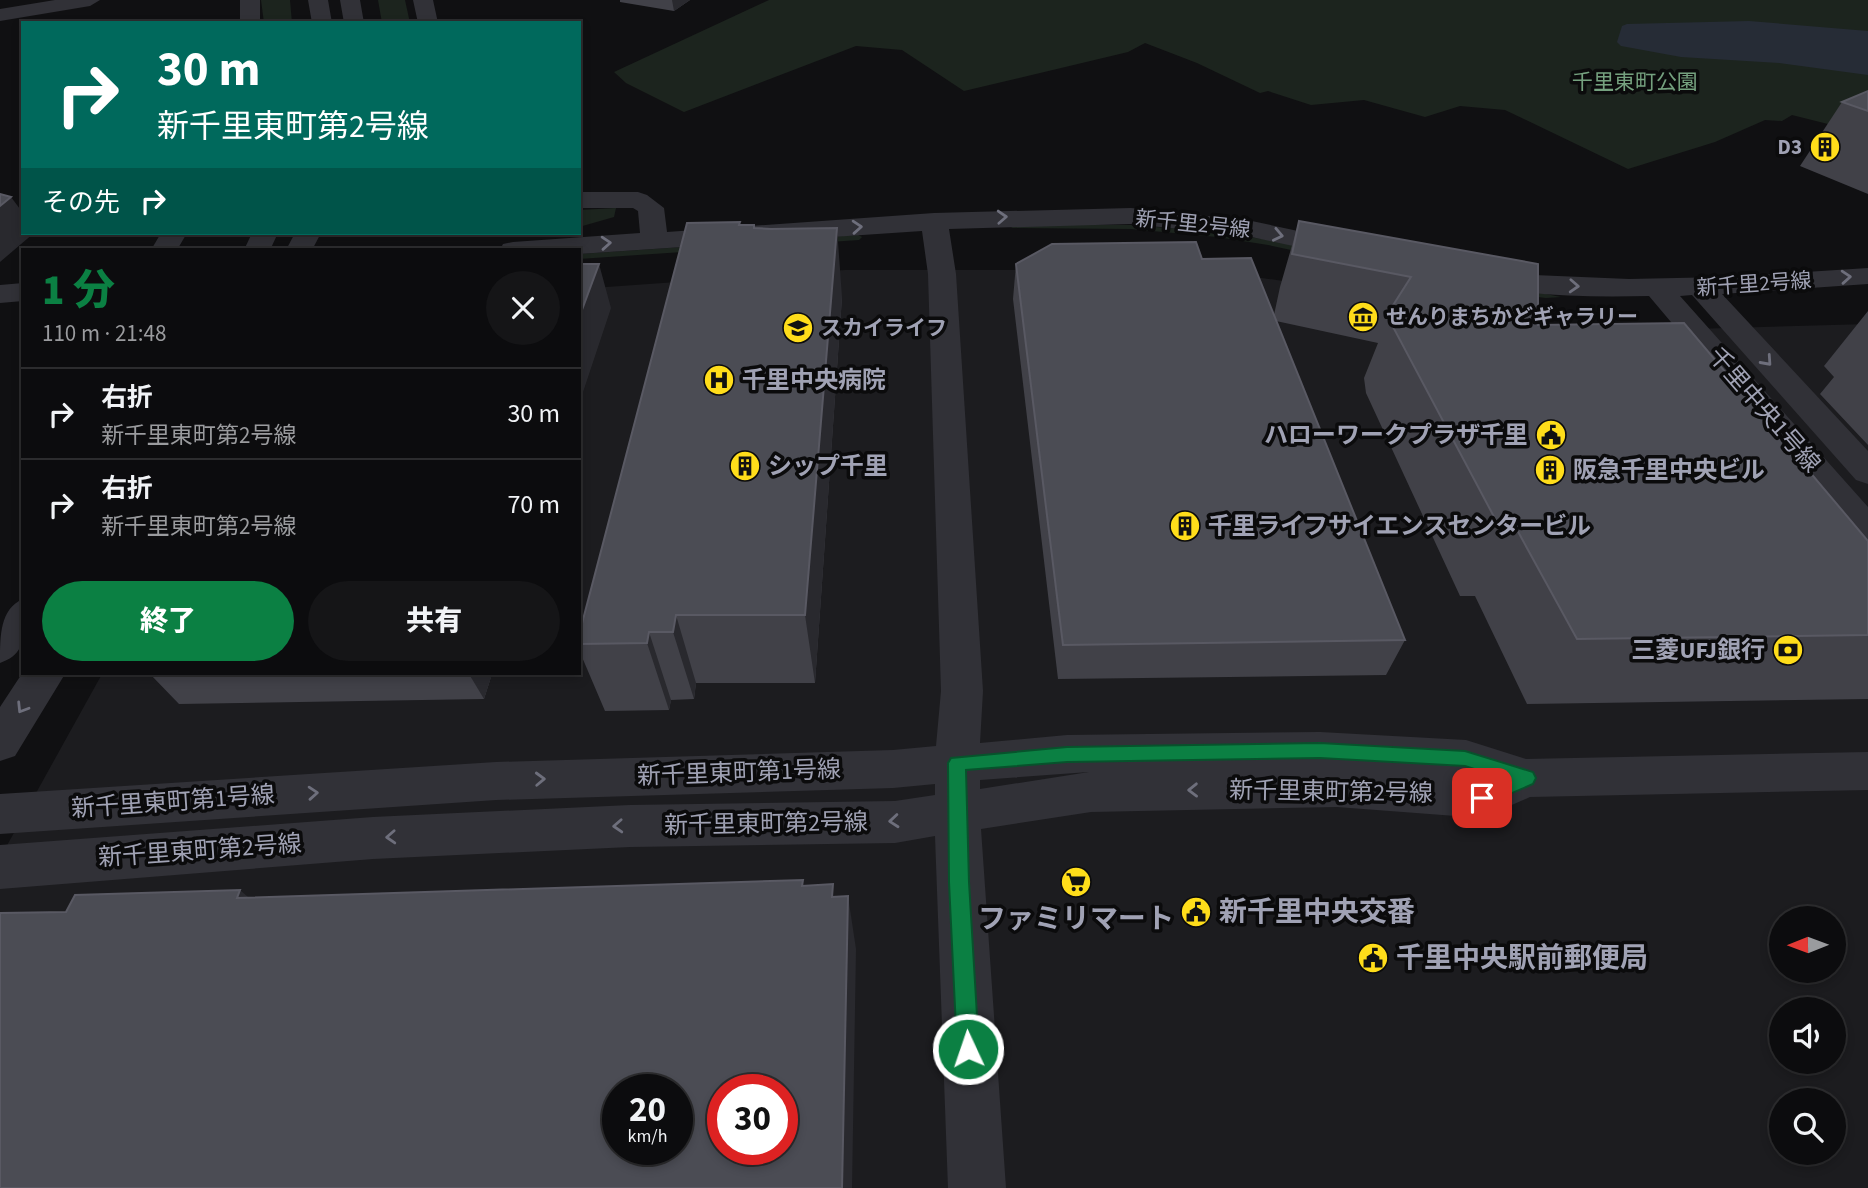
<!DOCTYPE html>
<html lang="ja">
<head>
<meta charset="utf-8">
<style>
	:root { --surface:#0c0c0e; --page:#151517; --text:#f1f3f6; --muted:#9a9b9e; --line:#2c2c2e; --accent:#0b8043 }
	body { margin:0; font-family:"Source Sans 3","Noto Sans JP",sans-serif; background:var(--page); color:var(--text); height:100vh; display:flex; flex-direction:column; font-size:26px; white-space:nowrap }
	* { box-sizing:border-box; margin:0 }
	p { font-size:23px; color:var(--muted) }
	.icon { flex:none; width:38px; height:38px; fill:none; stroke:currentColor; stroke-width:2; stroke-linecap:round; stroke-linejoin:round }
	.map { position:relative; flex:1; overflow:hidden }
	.sheet { position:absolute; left:21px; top:248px; width:560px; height:427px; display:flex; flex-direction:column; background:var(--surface); border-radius:0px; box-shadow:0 4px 10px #0003,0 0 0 2px var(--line) }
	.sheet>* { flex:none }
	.hud { position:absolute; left:21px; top:21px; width:560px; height:214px; border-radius:0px; box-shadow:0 4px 10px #0003,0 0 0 2px var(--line); background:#00695c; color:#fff; overflow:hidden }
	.needle { width:46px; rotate:269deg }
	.fabs { position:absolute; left:1769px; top:906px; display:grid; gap:14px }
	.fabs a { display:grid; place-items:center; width:77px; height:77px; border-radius:50%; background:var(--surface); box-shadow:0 4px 10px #0003,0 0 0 2px var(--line); font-size:35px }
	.speed { position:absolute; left:602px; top:1074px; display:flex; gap:14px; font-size:35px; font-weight:700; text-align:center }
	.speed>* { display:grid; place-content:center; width:91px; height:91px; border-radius:50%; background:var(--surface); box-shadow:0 4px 10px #0003,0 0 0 2px var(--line); line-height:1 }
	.speed small { font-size:18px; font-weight:400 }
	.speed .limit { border:10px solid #d22; background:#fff; color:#111 }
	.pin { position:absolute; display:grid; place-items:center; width:60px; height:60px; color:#fff; margin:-30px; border-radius:14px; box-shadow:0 4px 10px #0006 }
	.me { position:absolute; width:77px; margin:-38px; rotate:357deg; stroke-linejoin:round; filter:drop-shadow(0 0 5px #0008) }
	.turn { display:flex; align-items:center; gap:24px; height:147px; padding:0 21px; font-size:32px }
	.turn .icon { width:91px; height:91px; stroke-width:2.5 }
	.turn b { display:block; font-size:49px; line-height:60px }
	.then { display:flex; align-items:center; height:66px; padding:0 21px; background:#0003; gap:14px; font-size:26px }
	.round { display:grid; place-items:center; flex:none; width:74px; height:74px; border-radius:37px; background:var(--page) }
	.head { display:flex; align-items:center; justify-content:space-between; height:119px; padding:0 21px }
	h1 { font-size:42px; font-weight:800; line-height:52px; color:var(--accent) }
	.cta { display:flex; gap:14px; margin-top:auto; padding:14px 21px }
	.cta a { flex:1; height:80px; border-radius:42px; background:var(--accent); color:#fff; font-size:28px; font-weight:800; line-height:80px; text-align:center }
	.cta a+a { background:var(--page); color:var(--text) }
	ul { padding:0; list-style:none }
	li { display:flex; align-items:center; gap:21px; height:91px; padding:0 21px; border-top:2px solid var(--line) }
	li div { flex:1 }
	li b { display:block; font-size:26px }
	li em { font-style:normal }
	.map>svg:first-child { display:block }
	.built { fill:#1c1c1f; fill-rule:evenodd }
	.green { fill:#1c241e }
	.water { fill:#262c36 }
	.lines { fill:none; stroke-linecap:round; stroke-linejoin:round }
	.minor { fill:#313137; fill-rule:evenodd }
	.wall { fill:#414148 }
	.shaded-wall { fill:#29292e }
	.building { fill:#4b4c54; stroke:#595963; stroke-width:2; fill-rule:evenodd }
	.oneway { stroke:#6e6f7c }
	.route { fill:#0b8043; stroke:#07532c; stroke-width:2 }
	.labels { text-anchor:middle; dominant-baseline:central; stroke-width:7; stroke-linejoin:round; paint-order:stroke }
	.far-park-label { font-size:21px; fill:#75a17f; stroke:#0b0b0c }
	.far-poi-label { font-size:21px; font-weight:bold; fill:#a0a2b4; stroke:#0b0b0c; text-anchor:start }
	.far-street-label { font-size:21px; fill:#a0a2b4; stroke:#0b0b0c }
	.poi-label { font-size:24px; font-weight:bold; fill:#a0a2b4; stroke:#0b0b0c; text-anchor:start }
	.street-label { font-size:24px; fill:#a0a2b4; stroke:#0b0b0c }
	.near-poi-label { font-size:28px; font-weight:bold; fill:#a0a2b4; stroke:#0b0b0c; text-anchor:start }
</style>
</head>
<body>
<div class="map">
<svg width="1868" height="1188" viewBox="0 0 1868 1188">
	<rect width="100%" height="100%" fill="#101012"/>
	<!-- built -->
	<path class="built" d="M845 270H1144L1235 274 1317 286 1471 320 1588 332 1868 324V1188H0V858L102 674H579V289ZM1782 919H1834V971H1782ZM1782 1010H1834V1062H1782ZM618 1090H677V1150H618ZM723 1090H782V1150H723ZM1782 1101H1834V1153H1782Z"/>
	<!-- green -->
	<path class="green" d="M261 0H290L292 23H264Z
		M378 0H405L410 23H382Z
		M769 0H1868V134L1792 115 1782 121 1765 120 1715 142 1628 169 1505 110 1460 106 1425 117 1364 100 1311 105 1268 91 1260 93 1197 63 1145 43 1128 52 964 91 902 50 856 46 684 112 626 83 614 72Z
		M616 208 614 217 579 227V210Z
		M1015 225H1131L1216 232 1269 240 1561 297 1546 298 1469 288 1268 245 1217 237 1131 229 1011 228Z
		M858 235 862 237 859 240 579 259V254Z"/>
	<!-- water -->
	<path class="water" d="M1749 21 1868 31V75L1779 63 1681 57 1621 46 1617 42 1622 26 1627 24Z"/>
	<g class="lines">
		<!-- minor -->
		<path class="minor" d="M55 0H100L90 6 0 21V9Z
			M240 0H260V23H240Z
			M308 0H328L332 23H312Z
			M340 0H360L364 23H344Z
			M413 0H433L438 23H418Z
			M579 192H638L647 195 664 208 667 232 934 213 1131 208 1247 220 1354 243 1358 249 1354 255 1344 257 1247 236 1131 224 949 229 956 274 983 691 980 743 1067 735 1320 732 1466 740 1526 759 1868 752V790L1530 797 1482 818 1337 807 1091 812 981 829 1006 1188H948L935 836 895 843 630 847 373 859 0 889V845L373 817 630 805 895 801 935 795V784L893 788 496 800 0 834V794L496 762 893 750 936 746 941 691 928 274 922 231 579 254V250H500L503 244 513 242 640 233 638 211 633 208H579ZM1089 772 980 789V780Z
			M161 233H187L177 250H151Z
			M252 233H278L270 250H244Z
			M295 233H321L312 250H286Z
			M1868 268V284L1722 294 1868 451V484L1856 480 1692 295 1680 296 1868 507V544L1855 540 1649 296C1592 297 1530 297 1475 283L1471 277 1475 271 1485 269 1534 275 1629 279 1724 277Z
			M23 283V301L0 303V285Z
			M23 599C23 627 31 653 0 663 0 635 0 609 23 599Z
			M23 672 65 674 15 756 0 761V707Z"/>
	</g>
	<!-- wall -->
	<path class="wall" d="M620 0H690L674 11 620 2Z
		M1868 91V194L1800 166 1842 102Z
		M1299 221 1538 325 1868 541V699L1527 704 1475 596H1460L1366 393 1364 378 1378 343 1276 321 1405 640 1386 675 1058 679 1013 299 1016 264 1202 259 1274 315 1280 287Z
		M740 225H754V228L842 297 815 683H696L694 699 671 700 669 710 605 711 579 650V635Z
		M1868 311V445L1820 394 1834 377 1824 366Z
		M150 674H492L484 699 179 704Z"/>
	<!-- shaded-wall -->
	<path class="shaded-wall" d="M672 0H690L674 11Z
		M11 197 23 213V233H34L0 262V206Z
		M837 228 842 297 815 683 805 615Z
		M599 264 611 308 579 404V318Z
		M676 615 696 683 694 699 673 632Z
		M649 632 671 700 669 710 647 643Z
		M469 674H492L484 699Z
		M240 890 301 943 237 898Z
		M848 896 856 949 852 1188H842Z"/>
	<!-- building -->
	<path class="building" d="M1868 91V111L1842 102Z
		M0 194 11 197 0 206Z
		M1299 221 1538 264V325L1684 323 1868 541V635L1577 639 1516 528H1500L1392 325 1390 310 1411 277 1292 254Z
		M740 222 739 225H754V228L771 229 837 228 805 615H676L673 632H649L647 643 579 644V635L687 223Z
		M1196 242 1202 259 1251 258 1405 640 1063 645 1016 264 1052 244Z
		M579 264H599L579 318Z
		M803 880 802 886 833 884 832 897 848 896 842 1188H0V913L66 912 75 895 240 890 237 898ZM618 1090H677V1150H618ZM723 1090H782V1150H723Z"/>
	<!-- one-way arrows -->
	<defs><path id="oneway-chevron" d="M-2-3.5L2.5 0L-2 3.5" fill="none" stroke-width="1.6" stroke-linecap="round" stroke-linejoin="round" transform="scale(1.75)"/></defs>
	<g class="oneway">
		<use href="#oneway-chevron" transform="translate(1002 217) rotate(-3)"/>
		<use href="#oneway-chevron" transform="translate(857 227) rotate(-4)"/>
		<use href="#oneway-chevron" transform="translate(1278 235) rotate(12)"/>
		<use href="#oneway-chevron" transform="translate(606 243) rotate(-4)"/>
		<use href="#oneway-chevron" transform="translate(1846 277) rotate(-4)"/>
		<use href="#oneway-chevron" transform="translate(1574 286) rotate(3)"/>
		<use href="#oneway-chevron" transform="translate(1767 361) rotate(48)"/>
		<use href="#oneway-chevron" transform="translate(22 708) rotate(122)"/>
		<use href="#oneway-chevron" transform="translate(540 779) rotate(-2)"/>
		<use href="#oneway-chevron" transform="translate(1193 790) rotate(179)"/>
		<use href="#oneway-chevron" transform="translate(313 793) rotate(-4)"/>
		<use href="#oneway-chevron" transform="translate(894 821) rotate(175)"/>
		<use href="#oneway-chevron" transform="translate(618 826) rotate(177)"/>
		<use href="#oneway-chevron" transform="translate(391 837) rotate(177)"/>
	</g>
	<!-- route -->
	<path class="route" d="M1320 743 1465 751 1533 772 1536 778 1533 784 1482 806 1475 804 1472 798 1475 792 1505 779 1465 766 1320 758 1067 762 966 770 969 882 979 1049 976 1057 968 1060 961 1057 957 1049 949 882 948 763 951 758 1067 747Z"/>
	<!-- icons -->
	<defs>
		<g id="building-disc" transform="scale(1.575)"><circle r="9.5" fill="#ffdd1a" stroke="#0b0b0c"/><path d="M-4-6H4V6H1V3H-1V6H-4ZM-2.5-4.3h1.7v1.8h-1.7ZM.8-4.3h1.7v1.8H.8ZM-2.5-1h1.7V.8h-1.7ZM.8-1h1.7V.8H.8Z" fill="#111"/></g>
		<g id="museum-disc" transform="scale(1.575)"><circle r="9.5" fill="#ffdd1a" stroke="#0b0b0c"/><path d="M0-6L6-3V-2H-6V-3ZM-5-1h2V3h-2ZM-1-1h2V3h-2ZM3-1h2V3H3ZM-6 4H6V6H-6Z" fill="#111"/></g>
		<g id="school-disc" transform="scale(1.575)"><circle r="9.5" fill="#ffdd1a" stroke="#0b0b0c"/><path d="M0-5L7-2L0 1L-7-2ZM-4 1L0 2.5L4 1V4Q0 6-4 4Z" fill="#111"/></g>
		<g id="hospital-disc" transform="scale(1.575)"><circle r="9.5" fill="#ffdd1a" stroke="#0b0b0c"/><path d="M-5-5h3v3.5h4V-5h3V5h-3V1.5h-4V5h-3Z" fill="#111"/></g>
		<g id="civic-disc" transform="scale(1.575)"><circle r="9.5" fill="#ffdd1a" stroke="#0b0b0c"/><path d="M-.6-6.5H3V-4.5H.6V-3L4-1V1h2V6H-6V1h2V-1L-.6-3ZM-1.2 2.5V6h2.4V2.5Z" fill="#111"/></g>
		<g id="bank-disc" transform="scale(1.575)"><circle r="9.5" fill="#ffdd1a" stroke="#0b0b0c"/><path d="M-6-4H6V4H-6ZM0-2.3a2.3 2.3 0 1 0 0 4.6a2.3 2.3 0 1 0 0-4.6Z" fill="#111"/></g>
		<g id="supermarket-disc" transform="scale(1.575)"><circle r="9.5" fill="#ffdd1a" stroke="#0b0b0c"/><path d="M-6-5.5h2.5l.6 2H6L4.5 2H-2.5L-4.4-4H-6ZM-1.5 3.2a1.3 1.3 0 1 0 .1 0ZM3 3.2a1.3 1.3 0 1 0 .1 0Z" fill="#111"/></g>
	</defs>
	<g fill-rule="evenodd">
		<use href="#building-disc" x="1825" y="147"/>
		<use href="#museum-disc" x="1363" y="317"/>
		<use href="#school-disc" x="798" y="328"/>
		<use href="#hospital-disc" x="719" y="380"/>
		<use href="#civic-disc" x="1551" y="435"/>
		<use href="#building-disc" x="745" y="466"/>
		<use href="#building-disc" x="1550" y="470"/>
		<use href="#building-disc" x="1185" y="526"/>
		<use href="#bank-disc" x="1788" y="650"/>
		<use href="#supermarket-disc" x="1076" y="882"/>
		<use href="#civic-disc" x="1196" y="912"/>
		<use href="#civic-disc" x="1373" y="958"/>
	</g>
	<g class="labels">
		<!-- far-park labels -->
		<g class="far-park-label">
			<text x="1635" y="82">千里東町公園</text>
		</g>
		<!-- far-poi labels -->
		<g class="far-poi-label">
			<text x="1802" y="147" text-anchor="end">D3</text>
			<text x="1386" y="317">せんりまちかどギャラリー</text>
			<text x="821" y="328">スカイライフ</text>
		</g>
		<!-- far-street labels -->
		<g class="far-street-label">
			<text transform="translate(1193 224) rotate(6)">新千里2号線</text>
			<text transform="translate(1754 284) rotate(-4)">新千里2号線</text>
		</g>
		<!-- poi labels -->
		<g class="poi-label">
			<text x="742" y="380">千里中央病院</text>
			<text x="1528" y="435" text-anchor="end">ハローワークプラザ千里</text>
			<text x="768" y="466">シップ千里</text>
			<text x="1573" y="470">阪急千里中央ビル</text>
			<text x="1208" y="526">千里ライフサイエンスセンタービル</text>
			<text x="1765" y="650" text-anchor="end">三菱UFJ銀行</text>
		</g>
		<!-- street labels -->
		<g class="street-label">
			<text transform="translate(1764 410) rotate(49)">千里中央1号線</text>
			<text transform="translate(739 773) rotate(-2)">新千里東町第1号線</text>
			<text transform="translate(1331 792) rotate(1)">新千里東町第2号線</text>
			<text transform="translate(173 802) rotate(-4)">新千里東町第1号線</text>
			<text transform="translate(766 824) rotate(-1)">新千里東町第2号線</text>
			<text transform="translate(200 851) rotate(-4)">新千里東町第2号線</text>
		</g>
		<!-- near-poi labels -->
		<g class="near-poi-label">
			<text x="1219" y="912">新千里中央交番</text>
			<text x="1076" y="919" text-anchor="middle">ファミリマート</text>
			<text x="1396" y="958">千里中央駅前郵便局</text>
		</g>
	</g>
</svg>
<div class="fabs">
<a><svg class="needle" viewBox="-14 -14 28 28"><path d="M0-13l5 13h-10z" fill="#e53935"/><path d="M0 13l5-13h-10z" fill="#9a9b9e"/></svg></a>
<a><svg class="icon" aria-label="sound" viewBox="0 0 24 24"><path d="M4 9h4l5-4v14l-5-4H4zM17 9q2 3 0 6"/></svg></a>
<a><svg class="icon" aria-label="search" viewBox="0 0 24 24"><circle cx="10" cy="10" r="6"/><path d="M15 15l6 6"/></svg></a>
</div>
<div class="speed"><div>20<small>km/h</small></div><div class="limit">30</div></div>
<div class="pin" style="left:1482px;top:798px;background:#d93025"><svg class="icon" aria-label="arrive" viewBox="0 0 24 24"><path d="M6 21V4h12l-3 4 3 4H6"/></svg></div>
<svg class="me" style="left:968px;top:1049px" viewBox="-20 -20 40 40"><circle r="17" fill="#0b8043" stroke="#fff" stroke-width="3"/><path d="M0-11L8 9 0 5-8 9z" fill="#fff"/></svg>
<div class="hud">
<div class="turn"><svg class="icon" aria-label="right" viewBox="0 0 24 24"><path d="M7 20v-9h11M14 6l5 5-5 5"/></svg><div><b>30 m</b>新千里東町第2号線</div></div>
<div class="then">その先<svg class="icon" aria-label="right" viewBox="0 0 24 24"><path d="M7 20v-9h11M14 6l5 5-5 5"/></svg></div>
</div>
<section class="sheet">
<div class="head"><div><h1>1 分</h1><p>110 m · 21:48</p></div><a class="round"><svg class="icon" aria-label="close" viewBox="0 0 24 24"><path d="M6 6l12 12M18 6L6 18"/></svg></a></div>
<ul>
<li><svg class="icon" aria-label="right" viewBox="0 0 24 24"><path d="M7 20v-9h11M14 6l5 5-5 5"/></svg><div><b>右折</b><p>新千里東町第2号線</p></div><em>30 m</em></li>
<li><svg class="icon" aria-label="right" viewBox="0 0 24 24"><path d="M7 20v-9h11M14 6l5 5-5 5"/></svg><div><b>右折</b><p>新千里東町第2号線</p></div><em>70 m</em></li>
</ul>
<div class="cta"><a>終了</a><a>共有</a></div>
</section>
</div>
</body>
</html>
